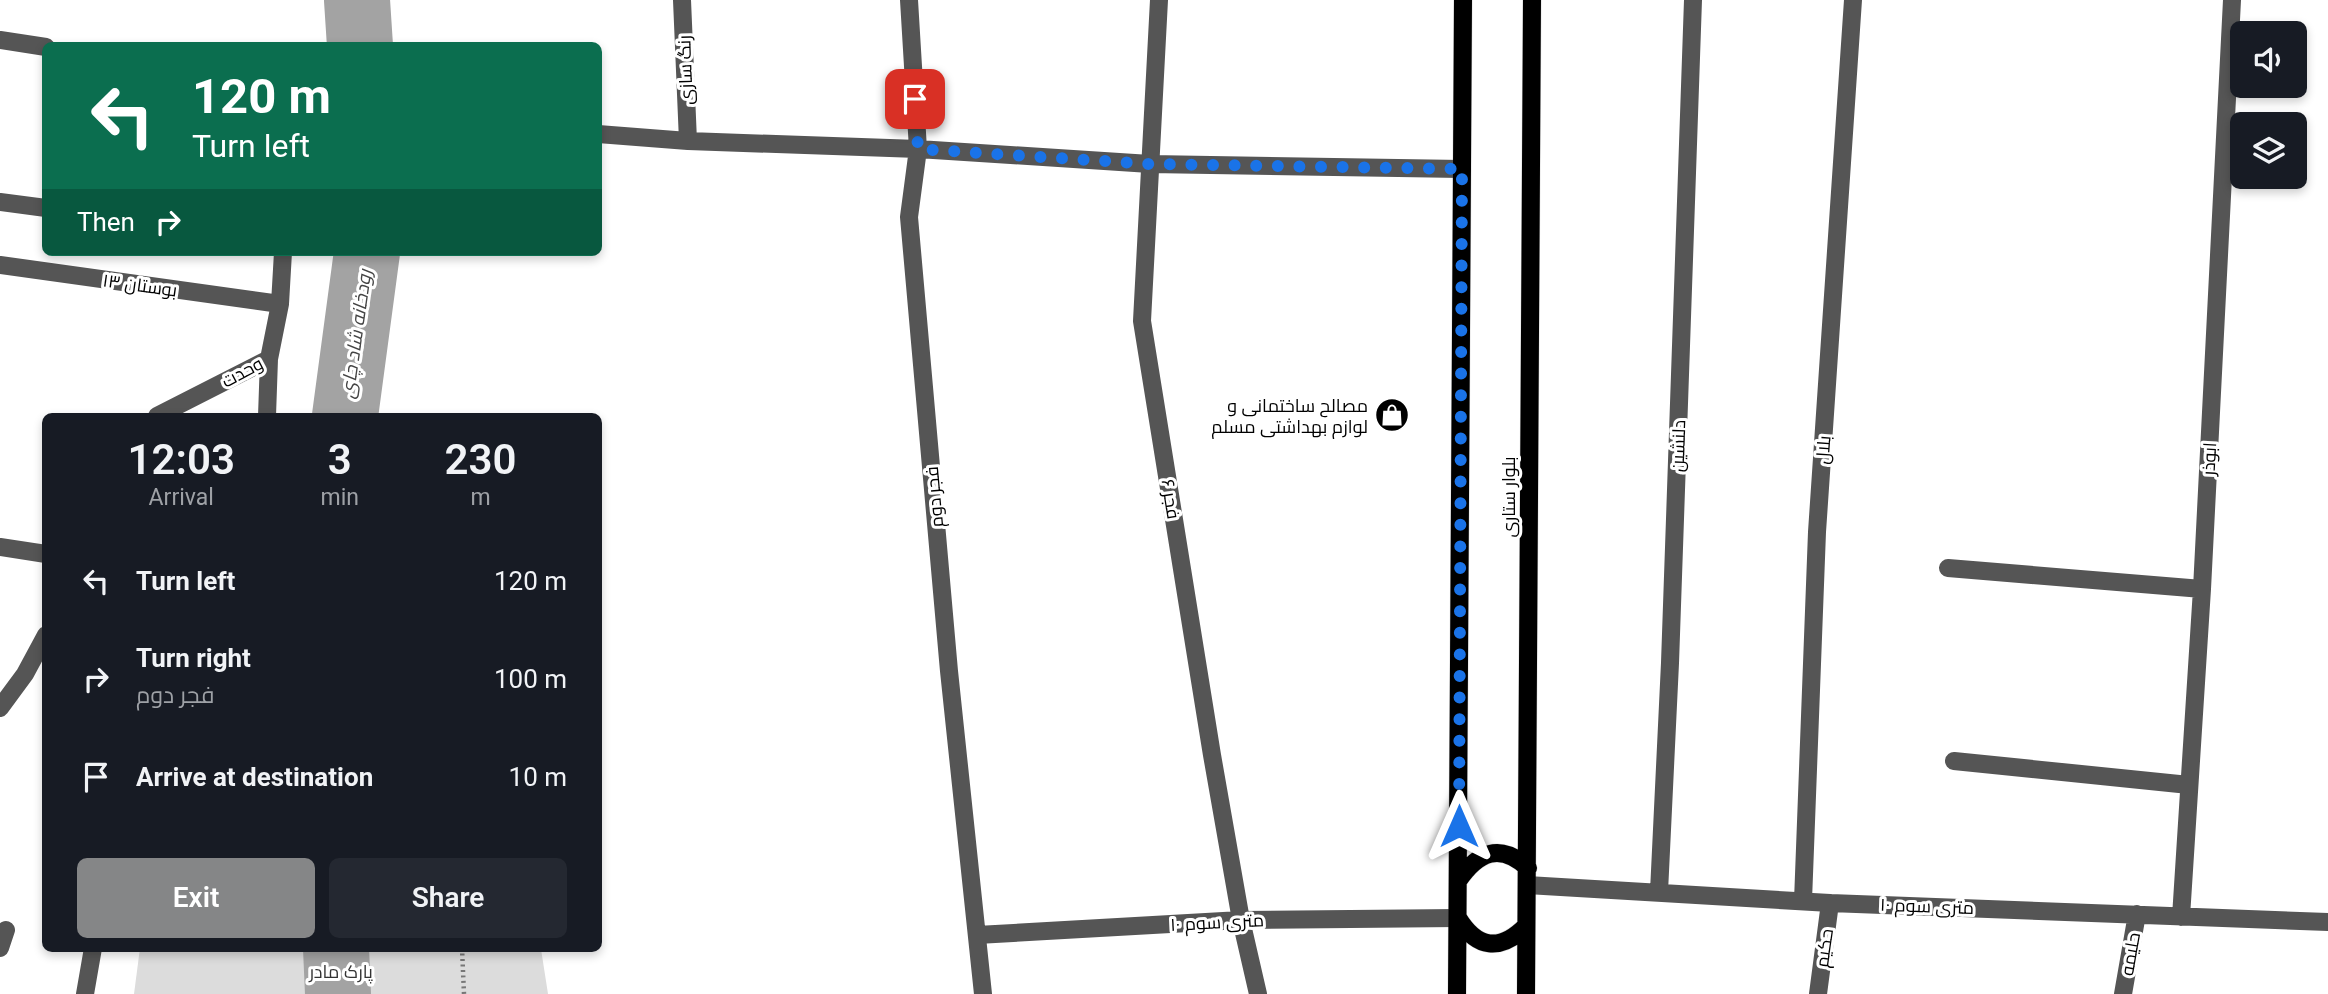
<!DOCTYPE html>
<html lang="en">
<head>
<meta charset="utf-8">
<style>
	:root { --surface:#171b24; --page:#242831; --text:#f1f3f6; --muted:#9ea1a6; --accent:#858687 }
	body { margin:0; font-family:Roboto,Cairo,sans-serif; background:var(--page); color:var(--text); height:100vh; display:flex; flex-direction:column; font-size:26px; white-space:nowrap }
	* { box-sizing:border-box; margin:0 }
	p { font-size:23px; color:var(--muted) }
	.icon { flex:none; width:38px; height:38px; fill:none; stroke:currentColor; stroke-width:2; stroke-linecap:round; stroke-linejoin:round }
	.map { position:relative; flex:1; overflow:hidden }
	.panel { position:absolute; left:42px; top:413px; width:560px; height:539px; display:flex; flex-direction:column; background:var(--surface); border-radius:10px; box-shadow:0 4px 10px #0003 }
	.panel>* { flex:none }
	.top-card { position:absolute; left:42px; top:42px; width:560px; height:214px; border-radius:10px; box-shadow:0 4px 10px #0003; background:#0b6e4f; color:#fff; overflow:hidden }
	.controls { position:absolute; left:2230px; top:21px; display:grid; gap:14px }
	.controls a { display:grid; place-items:center; width:77px; height:77px; border-radius:10px; background:var(--surface); box-shadow:0 4px 10px #0003; font-size:35px }
	.pin { position:absolute; display:grid; place-items:center; width:60px; height:60px; color:#fff; margin:-30px; border-radius:14px; box-shadow:0 4px 10px #0006 }
	.me { position:absolute; width:77px; margin:-38px; rotate:0deg; stroke-linejoin:round; filter:drop-shadow(0 0 5px #0008) }
	.turn { display:flex; align-items:center; gap:24px; height:147px; padding:0 35px; font-size:32px }
	.turn .icon { width:91px; height:91px; stroke-width:2.5 }
	.turn b { display:block; font-size:49px; line-height:60px }
	.then { display:flex; align-items:center; height:66px; padding:0 35px; background:#0003; gap:14px; font-size:26px }
	.eta { display:flex; justify-content:space-evenly; align-items:center; height:119px; text-align:center }
	.eta b { font-size:42px; font-weight:600; line-height:49px }
	.action { display:flex; gap:14px; margin-top:auto; padding:14px 35px }
	.action a { flex:1; height:80px; border-radius:10px; background:var(--accent); color:#fff; font-size:28px; font-weight:600; line-height:80px; text-align:center }
	.action a+a { background:var(--page); color:var(--text) }
	ul { padding:0; list-style:none }
	li { display:flex; align-items:center; gap:21px; height:98px; padding:0 35px }
	li div { flex:1 }
	li b { display:block; font-size:26px }
	li em { font-style:normal }
	.map>svg:first-child { display:block }
	.green { fill:#dcdcdc }
	.lines { fill:none; stroke-linecap:round; stroke-linejoin:round }
	.river { stroke:#a3a3a3; stroke-width:66 }
	.major-casing { stroke:#dbdbdb; stroke-width:19 }
	.path { stroke:#777; stroke-width:4.5; stroke-dasharray:2 3.5; stroke-linecap:butt }
	.minor { stroke:#555; stroke-width:18 }
	.major { stroke:#000; stroke-width:18 }
	.route { stroke:#1a73e8; stroke-width:12; stroke-dasharray:0 21.6 }
	.labels { text-anchor:middle; dominant-baseline:central; stroke-width:6; stroke-linejoin:round; paint-order:stroke }
	.street-label { font-size:18px; fill:#000; stroke:#fff }
	.poi-label { font-size:18px; fill:#000; stroke:#fff; text-anchor:end }
	.park-label { font-size:18px; fill:#333; stroke:#fff }
	.water-label { font-size:19px; font-style:italic; fill:#444; stroke:#fff }
</style>
</head>
<body>
<div class="map">
<svg width="2328" height="994" viewBox="0 0 2328 994">
	<rect width="100%" height="100%" fill="#fff"/>
	<!-- green -->
	<path class="green" d="M140 948 541 949 548 994H134Z"/>
	<g class="lines">
		<!-- river -->
		<path class="river" d="M357 0 360 46
			M345 416 367 252
			M336 948 338 994"/>
		<!-- major casing -->
		<g class="major-casing">
			<path id="major" d="M1458 881C1478 852 1500 842 1528 868
				M1458 918C1477 949 1500 952 1526 926
				M1457 994 1463 0
				M1526 994 1532 0"/>
		</g>
		<!-- path -->
		<path class="path" d="M462 948 464 994"/>
		<!-- minor -->
		<path class="minor" d="M682 0 688 141
			M909 0 918 149 909 217 949 671 983 994
			M1159 0 1142 321 1212 755 1241 920 1258 994
			M0 40 46 47
			M598 134 688 141 918 149 1150 164 1462 169
			M0 202 46 208
			M0 265 280 304
			M157 416 269 359 280 304 283 252
			M267 416 269 359
			M0 547 46 554
			M1948 568 2202 589
			M0 708 25 674 46 635
			M1954 761 2189 785
			M1527 885 1830 903 2328 922
			M1659 892 1670 663 1693 0
			M1803 901 1817 532 1853 0
			M2181 917 2202 589 2232 0
			M977 935 1241 920 1458 918
			M0 948 6 930
			M85 994 93 948
			M1818 994 1830 903
			M2123 994 2137 914"/>
		<!-- major -->
		<use href="#major" class="major"/>
	</g>
	<g class="lines">
		<!-- route -->
		<path class="route" d="M915 99 918 149 1150 164 1462 169 1459 826"/>
	</g>
	<!-- icons -->
	<defs>
		<g id="shop-disc" transform="scale(1.75)"><circle r="9.5" fill="#000" stroke="#fff"/><path d="M-5-2.5h2.3a2.7 3.5 0 0 1 5.4 0H5L5.5 6h-11ZM-1.5-2.5h3a1.5 2.3 0 0 0-3 0Z" fill="#fff"/></g>
	</defs>
	<g fill-rule="evenodd">
		<use href="#shop-disc" x="1392" y="415"/>
	</g>
	<g class="labels">
		<!-- street labels -->
		<g class="street-label">
			<text transform="translate(685 70) rotate(-92)">رنگ سازی</text>
			<text transform="translate(140 285) rotate(8)">بوستان ۱۳</text>
			<text transform="translate(242 372) rotate(-28)">وحدت</text>
			<text transform="translate(1678 446) rotate(-88)">دلنشین</text>
			<text transform="translate(1823 450) rotate(-86)">بلال</text>
			<text transform="translate(2209 459) rotate(-87)">ابوذر</text>
			<text transform="translate(934 497) rotate(-95)">فجر دوم</text>
			<text transform="translate(1508 497) rotate(-90)">بلوار ستاری</text>
			<text transform="translate(1171 499) rotate(81)">فجر ۶</text>
			<text transform="translate(1927 906) rotate(2)">۱۰ متری سوم</text>
			<text transform="translate(1217 922) rotate(-3)">۱۰ متری سوم</text>
			<text transform="translate(1824 948) rotate(-82)">حکیم</text>
			<text transform="translate(2130 954) rotate(-80)">حلیمه</text>
		</g>
		<!-- poi labels -->
		<g class="poi-label">
			<text x="1368" y="405">مصالح ساختمانی و<tspan x="1368" dy="21">لوازم بهداشتی مسلم</tspan></text>
		</g>
		<!-- park labels -->
		<g class="park-label">
			<text x="341" y="971">پارک مادر</text>
		</g>
		<!-- water labels -->
		<g class="water-label">
			<text transform="translate(356 334) rotate(-82)">رودخانه شاد چای</text>
		</g>
	</g>
</svg>
<div class="controls">
<a><svg class="icon" aria-label="sound" viewBox="0 0 24 24"><path d="M4 9h4l5-4v14l-5-4H4zM17 9q2 3 0 6"/></svg></a>
<a><svg class="icon" aria-label="layers" viewBox="0 0 24 24"><path d="M12 4l9 5-9 5-9-5zM3 14l9 5 9-5"/></svg></a>
</div>
<div class="pin" style="left:915px;top:99px;background:#d93025"><svg class="icon" aria-label="arrive" viewBox="0 0 24 24"><path d="M6 21V4h12l-3 4 3 4H6"/></svg></div>
<svg class="me" style="left:1459px;top:826px" viewBox="-20 -20 40 40"><path d="M0-17L14 15 0 8-14 15z" fill="#1a73e8" stroke="#fff" stroke-width="4"/></svg>
<div class="top-card">
<div class="turn"><svg class="icon" aria-label="left" viewBox="0 0 24 24"><path d="M17 20v-9H6M10 6l-5 5 5 5"/></svg><div><b>120 m</b>Turn left</div></div>
<div class="then">Then<svg class="icon" aria-label="right" viewBox="0 0 24 24"><path d="M7 20v-9h11M14 6l5 5-5 5"/></svg></div>
</div>
<section class="panel">
<div class="eta">
<div><b>12:03</b><p>Arrival</p></div>
<div><b>3</b><p>min</p></div>
<div><b>230</b><p>m</p></div>
</div>
<ul>
<li><svg class="icon" aria-label="left" viewBox="0 0 24 24"><path d="M17 20v-9H6M10 6l-5 5 5 5"/></svg><div><b>Turn left</b></div><em>120 m</em></li>
<li><svg class="icon" aria-label="right" viewBox="0 0 24 24"><path d="M7 20v-9h11M14 6l5 5-5 5"/></svg><div><b>Turn right</b><p>فجر دوم</p></div><em>100 m</em></li>
<li><svg class="icon" aria-label="arrive" viewBox="0 0 24 24"><path d="M6 21V4h12l-3 4 3 4H6"/></svg><div><b>Arrive at destination</b></div><em>10 m</em></li>
</ul>
<div class="action"><a>Exit</a><a>Share</a></div>
</section>
</div>
</body>
</html>
